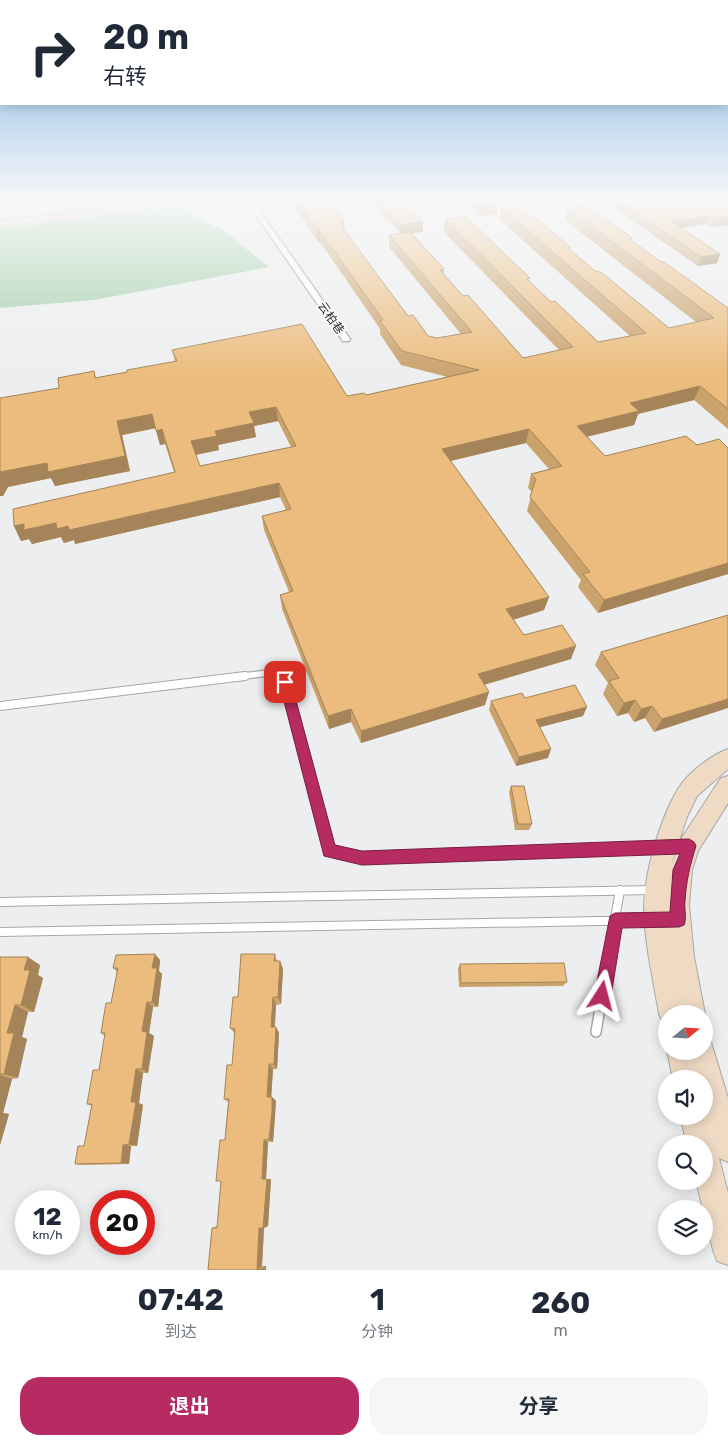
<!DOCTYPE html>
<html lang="zh">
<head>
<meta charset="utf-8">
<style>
	:root { --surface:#fff; --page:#f6f6f7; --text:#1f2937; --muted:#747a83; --accent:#b72b63 }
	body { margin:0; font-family:Rubik,"Noto Sans SC",sans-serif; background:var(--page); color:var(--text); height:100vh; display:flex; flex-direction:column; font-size:19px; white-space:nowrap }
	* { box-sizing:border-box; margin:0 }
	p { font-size:16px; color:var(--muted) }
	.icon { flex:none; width:28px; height:28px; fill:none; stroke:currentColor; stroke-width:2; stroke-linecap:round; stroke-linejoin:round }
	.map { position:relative; height:1270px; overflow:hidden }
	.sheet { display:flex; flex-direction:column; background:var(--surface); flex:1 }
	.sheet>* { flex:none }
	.banner { position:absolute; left:0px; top:0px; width:729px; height:105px; box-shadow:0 2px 12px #0003; background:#fff; color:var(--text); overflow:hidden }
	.needle { width:32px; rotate:72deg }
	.controls { position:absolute; left:658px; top:1005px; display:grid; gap:10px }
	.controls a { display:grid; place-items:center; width:55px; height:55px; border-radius:50%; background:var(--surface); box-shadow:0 2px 12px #0003; font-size:25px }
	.speed { position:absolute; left:15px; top:1190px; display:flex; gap:10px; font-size:25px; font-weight:700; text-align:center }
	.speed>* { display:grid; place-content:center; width:65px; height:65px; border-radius:50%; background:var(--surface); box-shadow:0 2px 12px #0003; line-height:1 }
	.speed small { font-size:12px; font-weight:400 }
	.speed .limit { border:8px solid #d22; background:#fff; color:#111 }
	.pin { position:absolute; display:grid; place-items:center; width:42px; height:42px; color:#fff; margin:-21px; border-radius:10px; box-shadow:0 2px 8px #0006 }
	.me { position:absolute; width:55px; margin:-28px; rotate:9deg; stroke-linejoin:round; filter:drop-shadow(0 0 4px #0008) }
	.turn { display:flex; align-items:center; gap:18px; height:105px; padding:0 20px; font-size:22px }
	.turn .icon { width:65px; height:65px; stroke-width:2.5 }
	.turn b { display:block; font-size:35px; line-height:42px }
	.eta { display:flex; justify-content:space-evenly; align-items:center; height:85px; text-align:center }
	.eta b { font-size:30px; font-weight:700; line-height:35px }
	.cta { display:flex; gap:10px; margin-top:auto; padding:10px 20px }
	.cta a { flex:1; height:58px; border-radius:20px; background:var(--accent); color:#fff; font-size:20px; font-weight:700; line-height:58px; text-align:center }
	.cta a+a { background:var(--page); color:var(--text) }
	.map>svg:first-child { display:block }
	.green { fill:#a0cfa7 }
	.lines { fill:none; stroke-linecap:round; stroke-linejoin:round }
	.lane-far2-casing { stroke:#a6a7a8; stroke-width:8 }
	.lane-far1-casing { stroke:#a6a7a8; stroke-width:10 }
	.lane-casing { stroke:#a6a7a8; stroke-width:12 }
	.street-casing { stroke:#a6a7a8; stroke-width:3 }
	.secondary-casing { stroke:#a6a7a8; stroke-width:2 }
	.lane-far2 { stroke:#fff; stroke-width:5.5 }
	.lane-far1 { stroke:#fff; stroke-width:8 }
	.lane { stroke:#fff; stroke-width:9 }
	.street { fill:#fff; fill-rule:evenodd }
	.secondary { fill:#efdac4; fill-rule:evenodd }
	.wall { fill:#caa26c; fill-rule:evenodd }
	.shaded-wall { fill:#a48458 }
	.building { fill:#ebbc7d; stroke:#a48458; fill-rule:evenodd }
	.route { fill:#b72b63; stroke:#771c40 }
	.labels { text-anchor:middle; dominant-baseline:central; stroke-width:4; stroke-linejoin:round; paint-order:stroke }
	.far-street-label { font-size:12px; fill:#313232; stroke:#fbfbfd }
</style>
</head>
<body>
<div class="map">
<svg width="728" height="1270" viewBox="0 0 728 1270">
	<rect width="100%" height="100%" fill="#edeeef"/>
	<!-- green -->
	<path class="green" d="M179 206 206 222 223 230 269 267 94 300 0 308V229Z"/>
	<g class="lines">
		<!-- lane-far2 casing -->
		<g class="lane-far2-casing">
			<path id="lane-far2" d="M235 677 268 673 276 677"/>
		</g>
		<!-- lane-far1 casing -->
		<g class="lane-far1-casing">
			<path id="lane-far1" d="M273 676 285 682 329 851 362 858 661 848
				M0 706 245 676
				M0 902 654 890
				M0 932 651 920
				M612 936 620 890"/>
		</g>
		<!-- lane casing -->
		<g class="lane-casing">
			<path id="lane" d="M596 1032 612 935"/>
		</g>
		<!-- street casing -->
		<g class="street-casing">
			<path id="street" d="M245 199H251L350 339 349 341H343Z"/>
		</g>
		<!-- secondary casing -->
		<g class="secondary-casing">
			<path id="secondary" d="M172 199H199L195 202 0 227V221Z
				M728 749V769L697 796 687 817 670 868 681 839 721 778 728 776V803L698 851 692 870 689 905 694 957 705 1014 704 1016V1014H666V1024L663 1023 659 1014C653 978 644 942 644 905 645 870 662 811 682 783 693 769 712 755 728 749Z
				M704 1039 711 1042 728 1098V1162L719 1158 728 1193V1265L717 1261 713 1250 696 1181H704V1144H687L680 1116H704V1079H673L667 1051H704Z"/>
		</g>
		<!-- lane-far2 -->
		<use href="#lane-far2" class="lane-far2"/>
		<!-- lane-far1 -->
		<use href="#lane-far1" class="lane-far1"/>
		<!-- lane -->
		<use href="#lane" class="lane"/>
		<!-- street -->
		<use href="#street" class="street"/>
		<!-- secondary -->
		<use href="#secondary" class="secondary"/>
	</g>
	<!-- wall -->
	<path class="wall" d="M294 199H352V201L333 205 344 219V231L408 316 428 336 437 338 461 334 389 247V235L400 233 370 199H402L423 232 412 233 444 269V274L463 296 523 358 559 350 444 232 445 219 530 282 551 302 598 342 630 336 499 219 501 207 571 251 595 271 669 328 696 322 565 220 567 208 632 241 661 262 728 308V429L694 400 638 414 634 425 587 437 605 456 697 445 728 448V574L598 613 578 587 581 580 527 511 532 492 528 488 531 474 549 469 526 443 451 461 549 597 544 610 513 620 524 635 571 659 484 685 485 705 361 743 351 722 329 729 282 609 280 595 289 592 264 530 262 516 286 510 280 497 75 544 74 540 64 543 61 537 32 544 29 539 21 541 14 526 174 472 165 444 160 445 156 428 122 435 130 471 55 486 51 478 8 487 3 496H0L59 388 94 371 96 378 127 372 175 361 172 350 347 396 366 395 448 377 401 365 380 334V329L374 320 320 242H318L294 206ZM278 421 291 447 200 466 196 455 219 450 218 445 256 437 254 426Z
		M461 199H493L498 204 497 214 479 216Z
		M728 199 712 227 705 224 681 228 720 254 717 263 698 266 614 208 616 200 692 203Z
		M728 615 654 732 645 718 634 722 628 713 617 716 603 694 608 683 595 665 601 652Z
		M525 698 583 716 540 727 548 758 516 766 489 710 491 701Z
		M511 786 532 824 529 830H515L509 792Z
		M275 954 277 961H280L283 969 281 1004 276 1005 275 1027H276L279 1033 277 1069H273L271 1097H272L276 1101 275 1116 273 1142H268L266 1179H271L268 1226 264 1228 262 1266H266V1270H208L212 1228 217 1226 228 1102 224 1099 232 1065 235 1034 230 1028 238 997Z
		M0 957 40 965 38 975 43 978 34 1012H28L22 1037 27 1039 18 1078 12 1079 3 1113 9 1114 0 1145Z
		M160 960 159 971 162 974 158 1007H153L149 1033 154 1036 148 1073H143L139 1103 143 1105 137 1146H131L129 1164 84 1165 75 1164 84 1146 92 1106 87 1104 99 1070 105 1036 101 1033 111 1003 117 972 113 968Z
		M460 964 567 982 563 986 459 987 458 969Z"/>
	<!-- shaded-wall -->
	<path class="shaded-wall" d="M123 199H144L145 200 124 202Z
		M326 199H352V201L326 206Z
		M498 204 497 214 479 216 481 207Z
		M708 216 705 224 668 230 671 221Z
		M728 217V225L712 227 716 219Z
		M344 219V238L340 220Z
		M423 222V232L401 235V225Z
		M317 230H319L320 242H318Z
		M720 254 717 263 698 266 701 257Z
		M700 386 694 400 638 414 634 425 573 440 577 426 630 403Z
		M276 407 278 421 254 426 256 437 218 445 219 450 194 455 191 441 215 431 249 412Z
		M152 414 156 428 122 435 130 471 55 486 51 478 8 487 3 496H0V472L117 421Z
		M162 429 165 444 160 445 156 431Z
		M529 429 526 443 441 463 442 449Z
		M279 483 280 497 75 544 74 540 64 543 61 537 32 544 29 539 21 541 14 526 24 524 56 523Z
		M728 563V574L598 613 604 600Z
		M549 597 544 610 502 623 506 609Z
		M576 646 571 659 476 687 478 674Z
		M489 692 485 705 361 743V731Z
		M728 699V708L654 732 662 719Z
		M635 700 628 713 617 716 624 703Z
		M652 706 645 718 634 722 641 709Z
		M587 707 583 716 533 729 536 720Z
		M351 709V722L329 729 328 716Z
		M551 749 548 758 516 766 519 757Z
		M155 954 160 960 159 971 162 974 158 1007 152 1002V968Z
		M28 957 40 965 38 975 43 978 34 1012 21 1005 24 970Z
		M280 961 283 969 281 1004 278 997Z
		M273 997 276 1005 274 1033 271 1027Z
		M147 1002 153 1007 149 1033 154 1036 148 1073 142 1069V1031Z
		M15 1005 28 1012 22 1037 27 1039 18 1078 4 1074 7 1033Z
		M276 1027 279 1033 277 1069 274 1064Z
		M269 1064 273 1069 271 1101 267 1097Z
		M136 1069 143 1073 139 1103 143 1105 137 1146 129 1144 131 1102Z
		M0 1075 12 1079 3 1113 9 1114 0 1145Z
		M272 1097 276 1101 273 1142 269 1139Z
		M264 1140 268 1142 266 1179H262Z
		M123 1145 131 1146 129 1164 121 1163Z
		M267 1179H271L268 1226 264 1228 262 1266 257 1270 259 1228Z
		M266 1266V1270H261V1269Z"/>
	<!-- building -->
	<path class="building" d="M297 199H329L344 219 340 220 344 226H341L408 316 413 315 428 336 437 338 472 332 389 235 410 232 444 269 440 270 463 296 468 295 523 358 573 347 445 219 466 217 530 278 527 279 551 302 555 301 598 342 646 333 501 207 508 199H509L533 219 536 218 571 248H568L595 271 601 272 669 328 714 318 567 208 587 205 632 238 629 239 661 262H664L728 308V409L700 386 630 403 639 411 577 426 605 456 686 436 697 445 719 439 728 448V563L604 600 583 574 590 572 530 497 536 479 531 474 562 466 529 429 442 449 549 597 506 609 524 635 562 625 576 646 478 674 489 692 361 731 351 709 328 716 280 595 293 591 262 516 291 509 279 483 69 530 68 526 57 529 56 523 24 530V524L14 526 13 509 175 472 162 429 156 431 152 414 117 421 125 456 48 472 47 463 0 472V473V398L59 388 58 378 94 371 95 378 127 372V370L177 361 172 350 302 324 347 396 364 393 366 395 479 370 402 351 380 321 383 320 374 307 319 230H317ZM276 407 296 446 200 466 191 441 217 436 215 431 254 423 249 412Z
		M379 199H402L423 222 401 225Z
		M472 199H493L498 204 481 207Z
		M618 199H686L692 203 715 199H728V217L716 219 708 216 671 221 720 254 701 257 616 200Z
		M728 615V699L662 719 652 706 641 709 635 700 624 703 609 681 619 678 601 652Z
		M575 685 587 707 536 720 551 749 519 757 491 701 522 693 525 698Z
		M511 786H524L532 824H518Z
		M155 954 152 968H157L152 1002H147L142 1031 147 1032 142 1069H136L131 1102H136L129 1144 123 1145 121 1163 75 1164 78 1146H84L92 1104H87L93 1070H99L105 1033H101L106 1003H111L118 968H113L116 955Z
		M241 954H275L274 961H280L278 997H273L271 1027H276L274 1064H269L267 1097H272V1112L269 1139 264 1140 262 1179H267L263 1228H259L257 1270 261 1269V1270H208L212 1228H217L221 1181H216L220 1140H225L229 1099H224L227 1065H232L235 1029 230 1028 233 997H238Z
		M0 957H28L24 970H30L21 1005H15L7 1033H14L4 1074H0Z
		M564 963 567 982 461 983 460 964Z"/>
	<!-- sky -->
	<linearGradient id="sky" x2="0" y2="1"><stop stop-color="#75b1e2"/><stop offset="0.53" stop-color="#f7f7f8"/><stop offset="1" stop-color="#f7f7f8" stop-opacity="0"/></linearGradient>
	<rect width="728" height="377" fill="url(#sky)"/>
	<!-- route -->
	<path class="route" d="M285 677 289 679 291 682 335 845 362 851 689 839 694 842 696 846C690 865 686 882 685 901 684 910 687 917 684 925L679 927 622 928 611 996 608 1001 602 1004 597 1001 594 996 610 916 615 913 670 912 673 870 680 854 362 865 324 856 279 682 281 679Z"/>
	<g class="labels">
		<!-- far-street labels -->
		<g class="far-street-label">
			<text transform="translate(331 318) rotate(55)">云柏巷</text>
		</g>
	</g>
</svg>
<div class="controls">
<a><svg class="needle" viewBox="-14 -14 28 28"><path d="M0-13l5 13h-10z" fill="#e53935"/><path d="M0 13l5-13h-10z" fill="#747a83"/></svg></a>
<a><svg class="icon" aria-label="sound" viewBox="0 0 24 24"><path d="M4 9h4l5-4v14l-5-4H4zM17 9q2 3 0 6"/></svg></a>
<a><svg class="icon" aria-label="search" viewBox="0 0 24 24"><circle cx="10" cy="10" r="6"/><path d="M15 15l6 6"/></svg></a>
<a><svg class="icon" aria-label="layers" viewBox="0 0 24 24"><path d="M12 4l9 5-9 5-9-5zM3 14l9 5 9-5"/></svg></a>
</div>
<div class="speed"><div>12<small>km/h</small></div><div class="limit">20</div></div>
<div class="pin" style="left:285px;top:682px;background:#d93025"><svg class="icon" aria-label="arrive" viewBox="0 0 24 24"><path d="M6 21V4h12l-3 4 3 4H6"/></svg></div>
<svg class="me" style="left:602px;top:996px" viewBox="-20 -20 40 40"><path d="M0-17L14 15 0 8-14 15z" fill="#b72b63" stroke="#fff" stroke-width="4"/></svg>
<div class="banner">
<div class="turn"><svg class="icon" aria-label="right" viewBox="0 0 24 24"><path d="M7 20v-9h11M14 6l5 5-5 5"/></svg><div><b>20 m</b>右转</div></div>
</div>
</div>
<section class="sheet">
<div class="eta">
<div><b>07:42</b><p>到达</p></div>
<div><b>1</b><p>分钟</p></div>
<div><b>260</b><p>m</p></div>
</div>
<div class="cta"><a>退出</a><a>分享</a></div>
</section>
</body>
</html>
